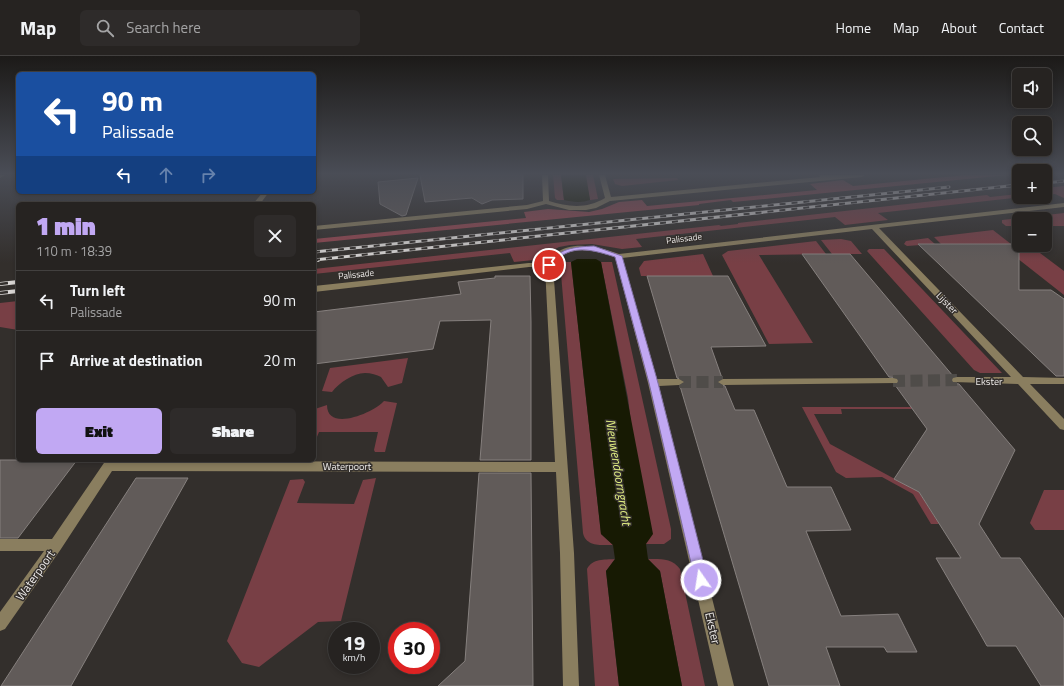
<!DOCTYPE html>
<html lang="en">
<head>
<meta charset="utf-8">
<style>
	:root { --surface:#262321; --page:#2e2b2a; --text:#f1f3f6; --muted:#a4a4a5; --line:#42403f; --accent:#c1a8f3 }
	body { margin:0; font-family:"Titillium Web",sans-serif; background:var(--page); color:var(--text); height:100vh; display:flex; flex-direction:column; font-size:15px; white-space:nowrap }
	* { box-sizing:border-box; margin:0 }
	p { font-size:13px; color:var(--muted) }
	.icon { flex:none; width:22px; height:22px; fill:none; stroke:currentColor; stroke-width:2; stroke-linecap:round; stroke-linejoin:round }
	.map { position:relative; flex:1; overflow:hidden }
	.sheet { position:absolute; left:16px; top:146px; width:300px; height:260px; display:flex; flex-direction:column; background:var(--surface); border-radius:6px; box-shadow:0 2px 6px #0003,0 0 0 1px var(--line) }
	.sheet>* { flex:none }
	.banner { position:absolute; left:16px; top:16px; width:300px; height:122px; border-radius:6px; box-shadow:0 2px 6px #0003,0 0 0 1px var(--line); background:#1a4fa0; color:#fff; overflow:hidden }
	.tools { position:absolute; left:1012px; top:12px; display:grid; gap:8px }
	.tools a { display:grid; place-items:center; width:40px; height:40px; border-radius:6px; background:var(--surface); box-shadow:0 2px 6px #0003,0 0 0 1px var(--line); font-size:20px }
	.speed { position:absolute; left:328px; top:566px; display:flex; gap:8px; font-size:20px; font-weight:700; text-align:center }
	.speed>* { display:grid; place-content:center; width:52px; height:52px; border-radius:50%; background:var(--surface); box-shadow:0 2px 6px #0003,0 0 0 1px var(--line); line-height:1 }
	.speed small { font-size:10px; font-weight:400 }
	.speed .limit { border:6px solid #d22; background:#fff; color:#111 }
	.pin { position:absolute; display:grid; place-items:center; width:34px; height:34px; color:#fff; margin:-17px; border:2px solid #fff; border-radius:50%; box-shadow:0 1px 4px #0007 }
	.me { position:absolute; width:44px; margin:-22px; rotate:347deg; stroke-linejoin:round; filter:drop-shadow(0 0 3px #0008) }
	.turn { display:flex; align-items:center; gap:14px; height:84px; padding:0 20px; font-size:18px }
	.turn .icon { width:52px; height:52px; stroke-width:2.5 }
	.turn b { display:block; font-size:28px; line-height:34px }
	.lanes { display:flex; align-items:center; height:38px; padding:0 20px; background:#0003; justify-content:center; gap:20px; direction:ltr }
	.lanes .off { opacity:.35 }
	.round { display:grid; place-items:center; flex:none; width:42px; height:42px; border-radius:6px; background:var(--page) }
	.overview { display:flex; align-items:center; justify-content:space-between; height:68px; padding:0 20px }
	h1 { font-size:24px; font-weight:800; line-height:30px; color:var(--accent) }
	.primary-button { display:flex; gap:8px; margin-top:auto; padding:8px 20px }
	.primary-button a { flex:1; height:46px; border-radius:6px; background:var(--accent); color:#111; font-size:16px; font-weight:800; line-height:46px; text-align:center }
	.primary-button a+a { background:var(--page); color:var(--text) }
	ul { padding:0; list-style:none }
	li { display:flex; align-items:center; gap:12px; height:60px; padding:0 20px; border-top:1px solid var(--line) }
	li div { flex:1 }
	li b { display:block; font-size:15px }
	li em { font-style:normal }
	header { display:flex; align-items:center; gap:24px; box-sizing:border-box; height:56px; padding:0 20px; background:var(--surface); border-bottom:1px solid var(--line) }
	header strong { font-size:19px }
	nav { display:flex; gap:22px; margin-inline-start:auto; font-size:14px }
	.search { width:280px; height:36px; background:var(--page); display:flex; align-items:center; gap:10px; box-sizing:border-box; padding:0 14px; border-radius:6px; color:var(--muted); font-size:15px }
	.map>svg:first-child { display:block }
	.green { fill:#783f45 }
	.forest { fill:#934750 }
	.water { fill:#171a03 }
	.building { fill:#615b59; stroke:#86807e }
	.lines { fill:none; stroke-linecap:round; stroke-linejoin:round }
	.minor-tunnel { stroke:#4f4c49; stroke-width:12; stroke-dasharray:12 5.5; stroke-linecap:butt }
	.minor { fill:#8a7e5f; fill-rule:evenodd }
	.rail-far1-casing { stroke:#dad7d5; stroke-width:3 }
	.rail-casing { stroke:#dad7d5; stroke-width:4 }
	.rail-far1 { stroke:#332f2c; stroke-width:2; stroke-dasharray:6; stroke-linecap:butt }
	.rail { stroke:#332f2c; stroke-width:2.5; stroke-dasharray:8; stroke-linecap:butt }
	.route { fill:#c1a8f3; stroke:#7d6d9e }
	.labels { text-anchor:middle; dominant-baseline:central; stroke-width:3; stroke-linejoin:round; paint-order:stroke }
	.far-street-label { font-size:9px; fill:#f0edeb; stroke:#332f2c }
	.street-label { font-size:10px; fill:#f0edeb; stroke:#332f2c }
	.near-street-label { font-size:12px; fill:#f0edeb; stroke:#332f2c }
	.near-water-label { font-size:13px; font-style:italic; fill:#e1ee82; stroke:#332f2c }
</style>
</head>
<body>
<header>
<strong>Map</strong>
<div class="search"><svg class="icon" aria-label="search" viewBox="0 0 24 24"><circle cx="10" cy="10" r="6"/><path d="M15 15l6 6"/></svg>Search here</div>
<nav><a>Home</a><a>Map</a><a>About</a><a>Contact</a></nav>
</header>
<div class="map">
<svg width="1064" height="630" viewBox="0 0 1064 630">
	<rect width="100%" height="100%" fill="#332f2c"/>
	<!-- green -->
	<path class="green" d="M553 119H561L564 144H557L555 142Z
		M585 119H593L598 143 590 144Z
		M677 122 678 124 622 130 615 128 613 123Z
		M1064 130V142L1055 138 1045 139V132Z
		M1019 138V141H1023L878 157 888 164 845 169 835 161 636 183 642 191 622 193 592 188 570 189 559 191 534 204 514 206 510 197 314 218V213L719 169 721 170 738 168V167L987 139 990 141Z
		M1064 157V170H1045V163H1019V170H1006L1002 167V164Z
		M993 174 1011 188H941L934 181Z
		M928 182 935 188 907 190 904 188 906 185Z
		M841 183 851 185 862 198H832L821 184Z
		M816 185 826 198 759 199 813 287 769 288 722 199 728 195Z
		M869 193H884L1002 317H980L974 314 867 195Z
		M1036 194 1064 215V239L1008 195Z
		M703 198 713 220H641L639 212 644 205Z
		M560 206H571L601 478 613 489C602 489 586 491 583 477Z
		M601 206H612L671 473V483L664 488H646L628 342Z
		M18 245V274L0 271V247Z
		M408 302 402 327 388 331 381 321C377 319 371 317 365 317 353 317 339 327 332 336L322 335 330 312Z
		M384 345 397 347 385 396H375L374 394 378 376H319L314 388 315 353 327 349C327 377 375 356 384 345Z
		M802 351H911L912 353H841L842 358H814L830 388 919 436 939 468H931L913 438 882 421 846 422 836 416Z
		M376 422 341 565 318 566 259 611 242 607 227 585 290 424 303 423 305 426 297 447 354 448 363 424Z
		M1044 434H1064V474H1035L1030 467Z
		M615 503 606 515 619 630H595L587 513C593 502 604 504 615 503Z
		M648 503C661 503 672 502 680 513L705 630H682L660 515Z"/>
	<!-- forest -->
	<path class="forest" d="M965 119H1007L733 146 731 144 699 148V149L314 187V183L526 162 524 156 548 153 589 156 602 153 619 146 642 144 647 150 817 134 810 128 843 124 853 130Z"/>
	<!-- water -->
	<path class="water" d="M561 119H586L590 144C582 147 572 146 564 144Z
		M577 203H596L601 206 653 478 646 488 648 503 660 515 682 630H619L606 515 615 503 613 489 601 478 571 206Z"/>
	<!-- building -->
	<path class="building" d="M420 119H523V143L492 144 482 148 472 142 425 146Z
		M418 122 406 159 402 160 380 148 378 126Z
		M918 188H1019V234H1051L1064 243V320H1056Z
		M802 198H850L953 320 951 323 952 327 959 328 1015 394 979 468 1001 502H1020L1064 563V630H1041L1016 590H987L978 574 936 502H961L919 436 894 423 927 373 895 329 898 328V322L889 321Z
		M495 220H530L531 266V404H480L491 264 440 265 433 293 314 308V256L461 238 458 226 495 222Z
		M647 220H728L766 290 711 291 722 322 717 327 725 330 735 354H754L787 431H831L851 474 806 475 841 560 898 558 917 596H887L884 591H826L840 630H769L680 330 685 325 677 322Z
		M0 404H77L18 482H0Z
		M479 417H531L533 630H438L465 605Z
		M136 422H188L71 630H1Z"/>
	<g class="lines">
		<!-- minor-tunnel -->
		<path class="minor-tunnel" d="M893 325 957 324
			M679 326H723"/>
		<!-- minor -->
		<path class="minor" d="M0 119H5L0 122Z
			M542 119H548L549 145C568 151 587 153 605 142L599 119H605L611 141 820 121 819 119H865L862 121 610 145 596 152 586 154H569L546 148 527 153 314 174V170L527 149 543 145Z
			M263 136H269L260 148H253Z
			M1064 147V151L879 172 1023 321 1064 322V328H1030L1064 363V374L1060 373 1018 328 953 326 952 324 953 322 957 321H1011L872 173 622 202 657 323H679L684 326 679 329 659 330 734 630H718L648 327 615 201C599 196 577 189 562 200 559 203 556 207 553 210L574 497 579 630H563L560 497 556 416 112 415 61 493 5 573 0 575V556L44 495H0V483H52L106 404H117L118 405 555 406 545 211H529L314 236V230L529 207H547C550 204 553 200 556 197 573 184 600 191 619 198Z
			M893 322 897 323 898 325 897 327 723 329 718 326 723 323Z"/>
		<!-- rail-far1 casing -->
		<g class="rail-far1-casing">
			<path id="rail-far1" d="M1045 127 1064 125
				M314 196 949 131
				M314 204 1019 129"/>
		</g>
		<!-- rail casing -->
		<g class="rail-casing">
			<path id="rail" d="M314 204H318
				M0 228 18 226
				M0 237 18 235"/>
		</g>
		<!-- rail-far1 -->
		<use href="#rail-far1" class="rail-far1"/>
		<!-- rail -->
		<use href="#rail" class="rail"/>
	</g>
	<!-- sky -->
	<linearGradient id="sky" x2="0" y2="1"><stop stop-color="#1c1a18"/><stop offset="0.57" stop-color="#4a4d56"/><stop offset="1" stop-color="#4a4d56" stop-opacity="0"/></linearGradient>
	<rect width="1064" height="207" fill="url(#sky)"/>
	<!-- route -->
	<path class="route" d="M594 190 622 200 658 327 708 524 706 528 701 530 697 528 695 524 649 327 615 201C599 196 579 189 563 199 559 202 555 207 552 211H547L546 209C560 192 573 191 594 190Z"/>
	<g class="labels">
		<!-- far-street labels -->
		<g class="far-street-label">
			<text transform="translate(684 182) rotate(-7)">Palissade</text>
			<text transform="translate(356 218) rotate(-6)">Palissade</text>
		</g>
		<!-- street labels -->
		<g class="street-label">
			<text transform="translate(947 247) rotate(46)">Lijster</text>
			<text x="989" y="325">Ekster</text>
			<text x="347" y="410">Waterpoort</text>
		</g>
		<!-- near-street labels -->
		<g class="near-street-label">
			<text transform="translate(35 519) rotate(-55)">Waterpoort</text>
			<text transform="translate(713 572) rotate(77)">Ekster</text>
		</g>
		<!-- near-water labels -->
		<g class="near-water-label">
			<text transform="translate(619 416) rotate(81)">Nieuwendoorngracht</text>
		</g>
	</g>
</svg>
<div class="tools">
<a><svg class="icon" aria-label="sound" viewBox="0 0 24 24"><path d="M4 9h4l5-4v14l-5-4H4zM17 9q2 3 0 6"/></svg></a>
<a><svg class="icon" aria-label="search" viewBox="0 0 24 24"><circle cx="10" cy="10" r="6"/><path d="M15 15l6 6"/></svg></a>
<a>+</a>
<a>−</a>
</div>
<div class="speed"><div>19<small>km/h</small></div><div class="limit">30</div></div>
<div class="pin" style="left:549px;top:209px;background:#d93025"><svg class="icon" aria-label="arrive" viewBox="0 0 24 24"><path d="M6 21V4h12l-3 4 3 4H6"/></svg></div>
<svg class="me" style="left:701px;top:524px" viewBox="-20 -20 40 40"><circle r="17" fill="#c1a8f3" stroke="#fff" stroke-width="3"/><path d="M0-11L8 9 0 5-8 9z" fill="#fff"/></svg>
<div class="banner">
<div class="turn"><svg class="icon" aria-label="left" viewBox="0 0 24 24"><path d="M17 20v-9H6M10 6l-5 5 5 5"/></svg><div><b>90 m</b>Palissade</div></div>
<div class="lanes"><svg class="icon" aria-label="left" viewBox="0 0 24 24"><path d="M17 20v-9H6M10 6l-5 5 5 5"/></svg><svg class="icon off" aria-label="ahead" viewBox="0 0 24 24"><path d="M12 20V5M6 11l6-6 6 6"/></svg><svg class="icon off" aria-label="right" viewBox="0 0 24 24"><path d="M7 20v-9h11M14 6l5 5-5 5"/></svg></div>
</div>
<section class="sheet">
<div class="overview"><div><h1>1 min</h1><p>110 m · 18:39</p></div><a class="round"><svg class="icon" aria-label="close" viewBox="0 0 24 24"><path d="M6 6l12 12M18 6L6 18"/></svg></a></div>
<ul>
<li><svg class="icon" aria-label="left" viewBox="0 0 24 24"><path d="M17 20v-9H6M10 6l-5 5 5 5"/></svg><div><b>Turn left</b><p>Palissade</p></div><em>90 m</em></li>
<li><svg class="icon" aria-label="arrive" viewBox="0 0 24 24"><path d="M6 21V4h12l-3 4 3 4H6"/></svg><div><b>Arrive at destination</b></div><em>20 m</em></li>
</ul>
<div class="primary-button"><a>Exit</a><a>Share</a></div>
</section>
</div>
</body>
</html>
